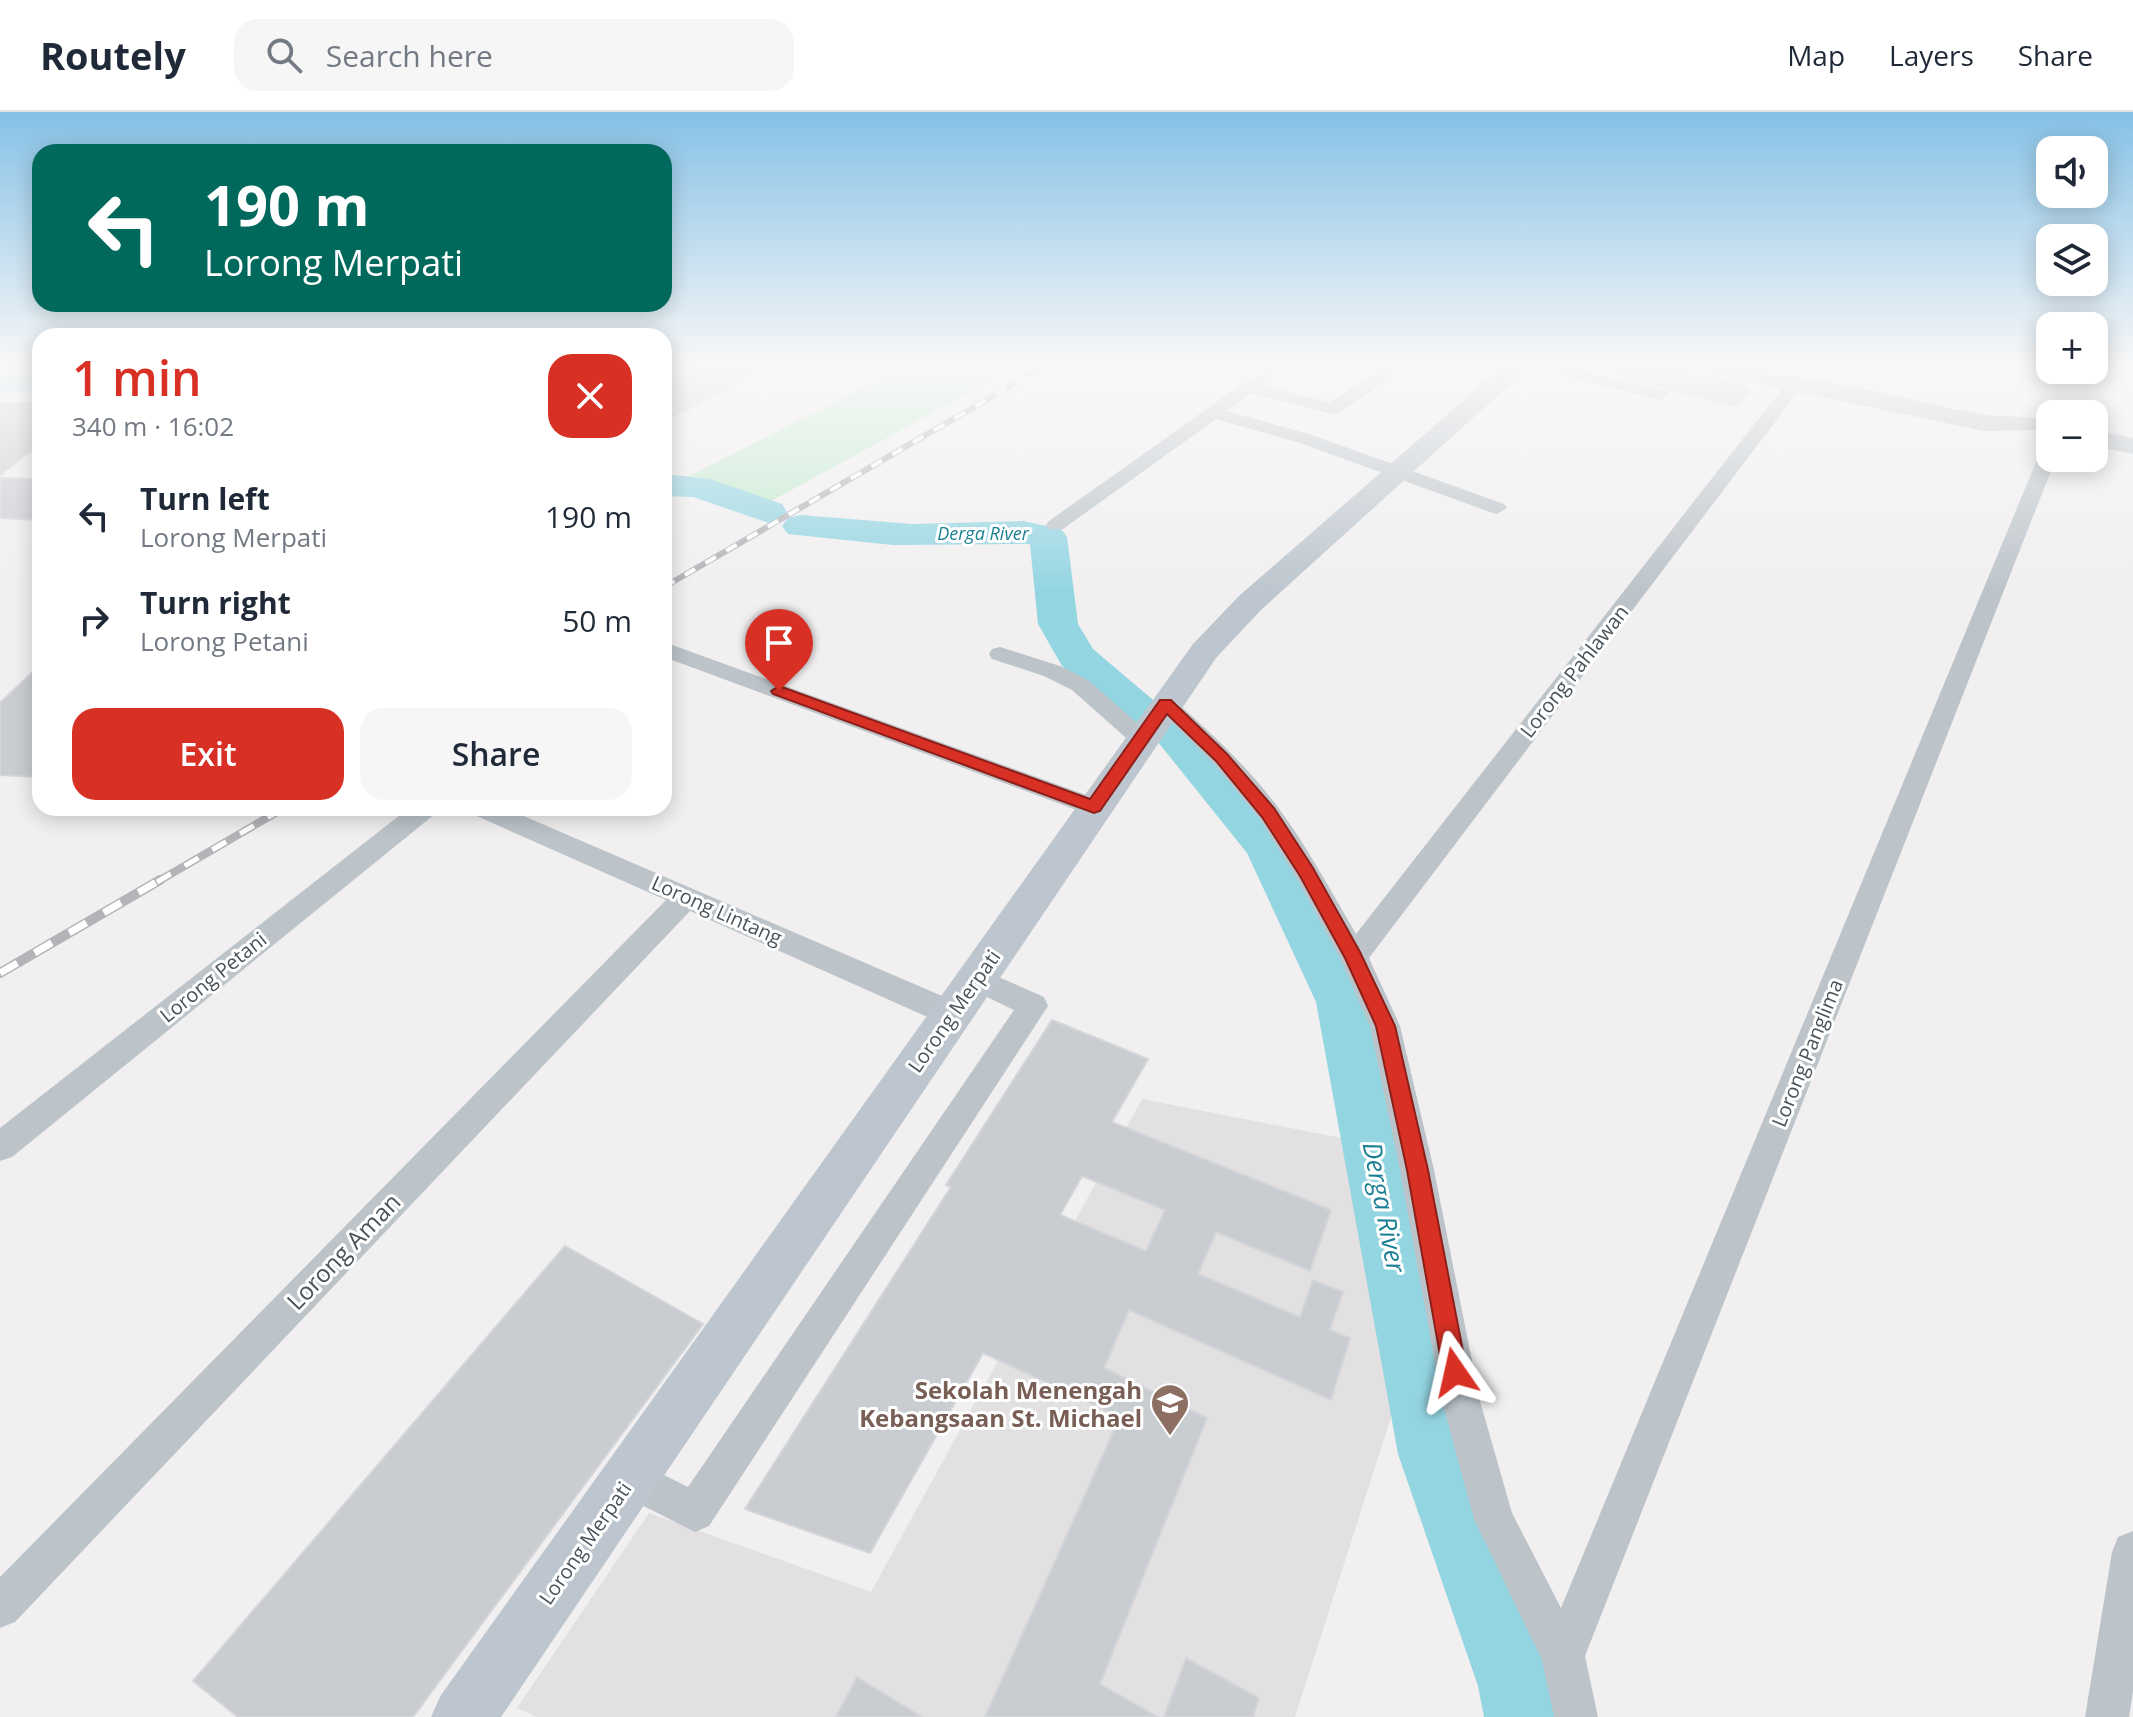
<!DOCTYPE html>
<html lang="en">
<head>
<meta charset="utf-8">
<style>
	:root { --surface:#fff; --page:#f6f6f7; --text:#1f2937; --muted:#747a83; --line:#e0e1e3; --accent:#d93025 }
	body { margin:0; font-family:"Open Sans",sans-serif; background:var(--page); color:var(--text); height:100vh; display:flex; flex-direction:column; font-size:30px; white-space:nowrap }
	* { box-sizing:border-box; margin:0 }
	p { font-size:26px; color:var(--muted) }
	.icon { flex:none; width:44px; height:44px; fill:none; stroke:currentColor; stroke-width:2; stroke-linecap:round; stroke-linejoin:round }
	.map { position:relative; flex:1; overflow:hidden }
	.panel { position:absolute; left:32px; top:216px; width:640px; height:488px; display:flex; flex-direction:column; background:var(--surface); border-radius:24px; box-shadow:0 4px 20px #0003 }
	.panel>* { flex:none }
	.top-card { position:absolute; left:32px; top:32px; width:640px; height:168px; border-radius:24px; box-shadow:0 4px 20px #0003; background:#00695c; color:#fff; overflow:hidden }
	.controls { position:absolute; left:2036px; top:24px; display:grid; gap:16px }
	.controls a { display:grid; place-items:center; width:72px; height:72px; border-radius:16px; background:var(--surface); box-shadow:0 4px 20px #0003; font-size:40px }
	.pin { position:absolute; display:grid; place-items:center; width:68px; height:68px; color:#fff; margin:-82px -34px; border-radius:50% 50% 50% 0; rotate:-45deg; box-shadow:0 0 8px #0007 }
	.pin .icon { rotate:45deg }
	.me { position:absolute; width:88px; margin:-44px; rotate:349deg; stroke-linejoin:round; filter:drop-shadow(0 0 6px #0008) }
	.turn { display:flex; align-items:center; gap:28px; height:168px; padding:0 40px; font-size:36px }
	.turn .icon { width:104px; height:104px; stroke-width:2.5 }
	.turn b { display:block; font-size:56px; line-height:68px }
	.round { display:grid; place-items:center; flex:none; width:84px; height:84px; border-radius:24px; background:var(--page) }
	.head { display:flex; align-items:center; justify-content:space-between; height:136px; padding:0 40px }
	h1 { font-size:48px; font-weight:600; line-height:60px; color:var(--accent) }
	.primary-button { display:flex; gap:16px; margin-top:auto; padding:16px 40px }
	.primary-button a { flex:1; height:92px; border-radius:24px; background:var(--accent); color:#fff; font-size:32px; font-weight:600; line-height:92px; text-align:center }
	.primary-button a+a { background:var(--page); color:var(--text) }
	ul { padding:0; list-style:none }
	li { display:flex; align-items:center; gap:24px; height:104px; padding:0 40px }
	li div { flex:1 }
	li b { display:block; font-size:30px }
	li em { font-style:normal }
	header { display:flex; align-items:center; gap:48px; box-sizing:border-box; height:112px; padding:0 40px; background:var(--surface); border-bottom:2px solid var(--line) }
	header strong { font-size:38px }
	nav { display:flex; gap:44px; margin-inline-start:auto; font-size:28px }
	.search { width:560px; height:72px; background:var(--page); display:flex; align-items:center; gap:20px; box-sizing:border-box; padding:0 28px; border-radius:24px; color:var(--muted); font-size:30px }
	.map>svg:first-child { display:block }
	.education { fill:#e2e0e0 }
	.green { fill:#c2ead0 }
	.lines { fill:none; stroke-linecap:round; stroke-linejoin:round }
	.river { fill:#94d5e2; fill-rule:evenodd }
	.building { fill:#c9ccd1; stroke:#d3d5d9; stroke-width:2; fill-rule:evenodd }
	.street { fill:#bcc4ca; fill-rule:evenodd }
	.secondary { fill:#bdc6ce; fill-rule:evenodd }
	.rail-far2-casing { stroke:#b2b4b8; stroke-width:6 }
	.rail-far1-casing { stroke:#b2b4b8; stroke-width:8 }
	.rail-casing { stroke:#b2b4b8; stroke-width:10 }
	.rail-far2 { stroke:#fff; stroke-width:4; stroke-dasharray:12; stroke-linecap:butt }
	.rail-far1 { stroke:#fff; stroke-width:5; stroke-dasharray:16; stroke-linecap:butt }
	.rail { stroke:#fff; stroke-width:7; stroke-dasharray:20; stroke-linecap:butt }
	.route { fill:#d93025; stroke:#8d1f18; stroke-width:2 }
	.labels { text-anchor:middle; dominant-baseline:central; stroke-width:6; stroke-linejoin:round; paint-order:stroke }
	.far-water-label { font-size:18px; font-style:italic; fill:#1b7f93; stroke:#fff }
	.street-label { font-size:20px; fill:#49535a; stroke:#fff }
	.near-street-label { font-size:24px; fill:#49535a; stroke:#fff }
	.near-education-label { font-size:24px; font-weight:bold; fill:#785e54; stroke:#fff; text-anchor:end }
	.near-water-label { font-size:26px; font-style:italic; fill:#1b7f93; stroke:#fff }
</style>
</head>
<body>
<header>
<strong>Routely</strong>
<div class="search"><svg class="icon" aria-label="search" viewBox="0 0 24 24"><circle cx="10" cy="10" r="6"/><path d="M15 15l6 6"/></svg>Search here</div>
<nav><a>Map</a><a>Layers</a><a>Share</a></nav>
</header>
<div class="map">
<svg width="2133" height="1605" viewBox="0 0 2133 1605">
	<rect width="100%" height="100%" fill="#f1efef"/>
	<!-- education -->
	<path class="education" d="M1142 987 1362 1030 1409 1249 1295 1605H537L517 1596 649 1401 871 1480Z"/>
	<!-- green -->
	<path class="green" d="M904 255H1017L762 394 682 368Z"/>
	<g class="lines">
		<!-- river -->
		<path class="river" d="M40 256V275L24 280 0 279V259L22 260Z
			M664 362 710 367 782 392 787 400 782 408 769 411 693 385 664 384Z
			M801 403 912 412 1023 409 1061 417 1067 425 1078 512 1093 537 1159 593 1165 603 1162 609 1174 605 1190 610 1285 721 1372 890 1470 1342 1560 1574 1566 1605H1484L1478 1574 1398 1342 1316 890 1247 741 1158 630 1151 620 1155 614 1143 617 1127 613 1062 554 1038 512 1030 432 893 433 788 422 782 414 788 406Z"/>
	</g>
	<!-- building -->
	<path class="building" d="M664 255H767L664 309Z
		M1611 255H1677L1737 270 1750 278 1735 295 1610 262Z
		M0 291H40V332L0 363Z
		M0 366 40 367V408L0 406Z
		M40 553V665L0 663V591Z
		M1052 908 1148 947 1112 1010 1331 1098 1310 1159 1216 1120 1198 1162 1300 1205 1313 1168 1343 1180 1330 1218 1350 1226 1331 1288 1129 1198 1104 1256 1207 1306 1100 1572 1158 1605H985L1120 1305 983 1241 870 1441 745 1397 951 1075 946 1073ZM1082 1064 1165 1098 1146 1139 1060 1103Z
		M565 1134 703 1212 413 1605H238L193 1569Z
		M1186 1546 1259 1586 1253 1605H1164Z
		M857 1565 922 1605H836Z"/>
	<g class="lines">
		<!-- street -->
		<path class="street" d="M1266 255H1285L1262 273 1330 291 1378 258H1390L1392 262 1390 266 1339 301 1333 302 1252 281 1227 299 1312 323 1504 392 1507 396 1497 402 1490 400 1300 331 1216 307 1063 417H1049L1046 413 1049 409Z
			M1541 255H1570L1666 279 1669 283 1660 288 1543 259Z
			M1794 268 1803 273 1800 277 1369 846 1400 914 1434 1058 1480 1289 1512 1401 1561 1496 2041 338 2050 332V346H2056L1585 1544 1598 1605H1554L1542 1548 1474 1407 1442 1289 1400 1058 1370 914 1340 846 1296 765 1259 706 1213 651 1153 592 1157 587H1173C1210 620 1247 654 1277 694 1307 734 1331 779 1356 822L1788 269Z
			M664 530 1103 689 1107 695 1103 701 1094 704 1085 701 664 545Z
			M1000 535 1060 554 1088 568 1154 626 1151 632H1133L1072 578 1044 564 992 547 989 542 992 537Z
			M409 696H439L435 702 12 1045 0 1049V1016Z
			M468 696H505L963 893 967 902 963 911 952 914 941 911 690 799 15 1510 0 1516V1465L666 788 472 702Z
			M976 855 1044 885 1048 894 709 1414 695 1420 616 1380 610 1366 616 1352 630 1346 688 1375 1014 898 966 875 961 867 966 859Z
			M2133 1419V1579L2129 1605H2085L2112 1440 2118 1425Z"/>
		<!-- secondary -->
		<path class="secondary" d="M1502 255H1529L1261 498 1216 546 501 1605H431L441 1583 1193 532 1239 484Z
			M1702 255C1793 255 1885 283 1974 301 1996 306 2019 302 2041 308L2045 313 2041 318 1984 319 1714 262 1706 260Z
			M2094 318 2133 326V342L2094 334Z"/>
		<!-- rail-far2 casing -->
		<g class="rail-far2-casing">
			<path id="rail-far2" d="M664 475 1043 255"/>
		</g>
		<!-- rail-far1 casing -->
		<g class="rail-far1-casing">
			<path id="rail-far1" d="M157 770 284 696"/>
		</g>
		<!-- rail casing -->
		<g class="rail-casing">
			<path id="rail" d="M0 861 160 768"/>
		</g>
		<!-- rail-far2 -->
		<use href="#rail-far2" class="rail-far2"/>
		<!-- rail-far1 -->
		<use href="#rail-far1" class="rail-far1"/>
		<!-- rail -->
		<use href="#rail" class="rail"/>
	</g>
	<!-- sky -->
	<linearGradient id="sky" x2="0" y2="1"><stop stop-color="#86c1e6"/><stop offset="0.53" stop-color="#f9f8f8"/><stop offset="1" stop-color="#f9f8f8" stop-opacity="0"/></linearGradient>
	<rect width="2133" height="480" fill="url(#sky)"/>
	<!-- route -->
	<path class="route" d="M779 574 1090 687 1160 588H1171L1227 642 1274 696 1313 756 1360 840 1395 914 1428 1058 1467 1260 1464 1269 1455 1273 1447 1269 1443 1260 1407 1058 1376 914 1345 846 1300 764 1262 705 1216 649 1167 602 1100 699 1094 701 773 582 771 579Z"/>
	<!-- icons -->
	<defs>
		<g id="school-pin" transform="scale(2)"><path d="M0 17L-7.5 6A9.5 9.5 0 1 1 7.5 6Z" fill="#8d6e63" stroke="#fff"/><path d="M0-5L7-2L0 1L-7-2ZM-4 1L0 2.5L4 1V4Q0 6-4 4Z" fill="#fff"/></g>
	</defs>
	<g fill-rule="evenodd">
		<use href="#school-pin" x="1170" y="1291"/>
	</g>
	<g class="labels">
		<!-- far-water labels -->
		<g class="far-water-label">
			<text x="983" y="421">Derga River</text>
		</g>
		<!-- street labels -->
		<g class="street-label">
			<text transform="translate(1574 559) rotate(-52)">Lorong Pahlawan</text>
			<text transform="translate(717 798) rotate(24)">Lorong Lintang</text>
			<text transform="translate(213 865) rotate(-39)">Lorong Petani</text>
			<text transform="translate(954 899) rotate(-55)">Lorong Merpati</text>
			<text transform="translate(1807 941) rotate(-68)">Lorong Panglima</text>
			<text transform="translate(585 1431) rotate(-55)">Lorong Merpati</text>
		</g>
		<!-- near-street labels -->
		<g class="near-street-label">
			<text transform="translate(343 1139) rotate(-46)">Lorong Aman</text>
		</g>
		<!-- near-education labels -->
		<g class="near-education-label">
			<text x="1142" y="1277">Sekolah Menengah<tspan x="1142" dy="28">Kebangsaan St. Michael</tspan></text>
		</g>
		<!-- near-water labels -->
		<g class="near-water-label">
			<text transform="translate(1385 1095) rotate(79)">Derga River</text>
		</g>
	</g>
</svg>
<div class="controls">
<a><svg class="icon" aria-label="sound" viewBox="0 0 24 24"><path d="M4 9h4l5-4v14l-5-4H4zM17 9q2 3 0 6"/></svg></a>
<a><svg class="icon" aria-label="layers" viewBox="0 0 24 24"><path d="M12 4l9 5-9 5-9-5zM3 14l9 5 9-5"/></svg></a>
<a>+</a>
<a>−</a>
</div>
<div class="pin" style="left:779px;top:579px;background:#d93025"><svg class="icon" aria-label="arrive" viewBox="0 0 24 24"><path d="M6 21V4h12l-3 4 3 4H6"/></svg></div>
<svg class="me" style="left:1455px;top:1260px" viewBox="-20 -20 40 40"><path d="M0-17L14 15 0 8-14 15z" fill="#d93025" stroke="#fff" stroke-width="4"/></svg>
<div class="top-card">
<div class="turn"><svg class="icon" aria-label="left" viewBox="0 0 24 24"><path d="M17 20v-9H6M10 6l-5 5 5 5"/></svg><div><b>190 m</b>Lorong Merpati</div></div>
</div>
<section class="panel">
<div class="head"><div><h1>1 min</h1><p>340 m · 16:02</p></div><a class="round" style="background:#d93025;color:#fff"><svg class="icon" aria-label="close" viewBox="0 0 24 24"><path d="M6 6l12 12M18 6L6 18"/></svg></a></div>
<ul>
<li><svg class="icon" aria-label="left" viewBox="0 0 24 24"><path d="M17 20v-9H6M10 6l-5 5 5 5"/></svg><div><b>Turn left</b><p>Lorong Merpati</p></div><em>190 m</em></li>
<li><svg class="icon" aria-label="right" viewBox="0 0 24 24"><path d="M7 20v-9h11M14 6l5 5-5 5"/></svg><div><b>Turn right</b><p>Lorong Petani</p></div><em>50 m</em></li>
</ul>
<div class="primary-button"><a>Exit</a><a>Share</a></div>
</section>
</div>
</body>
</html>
